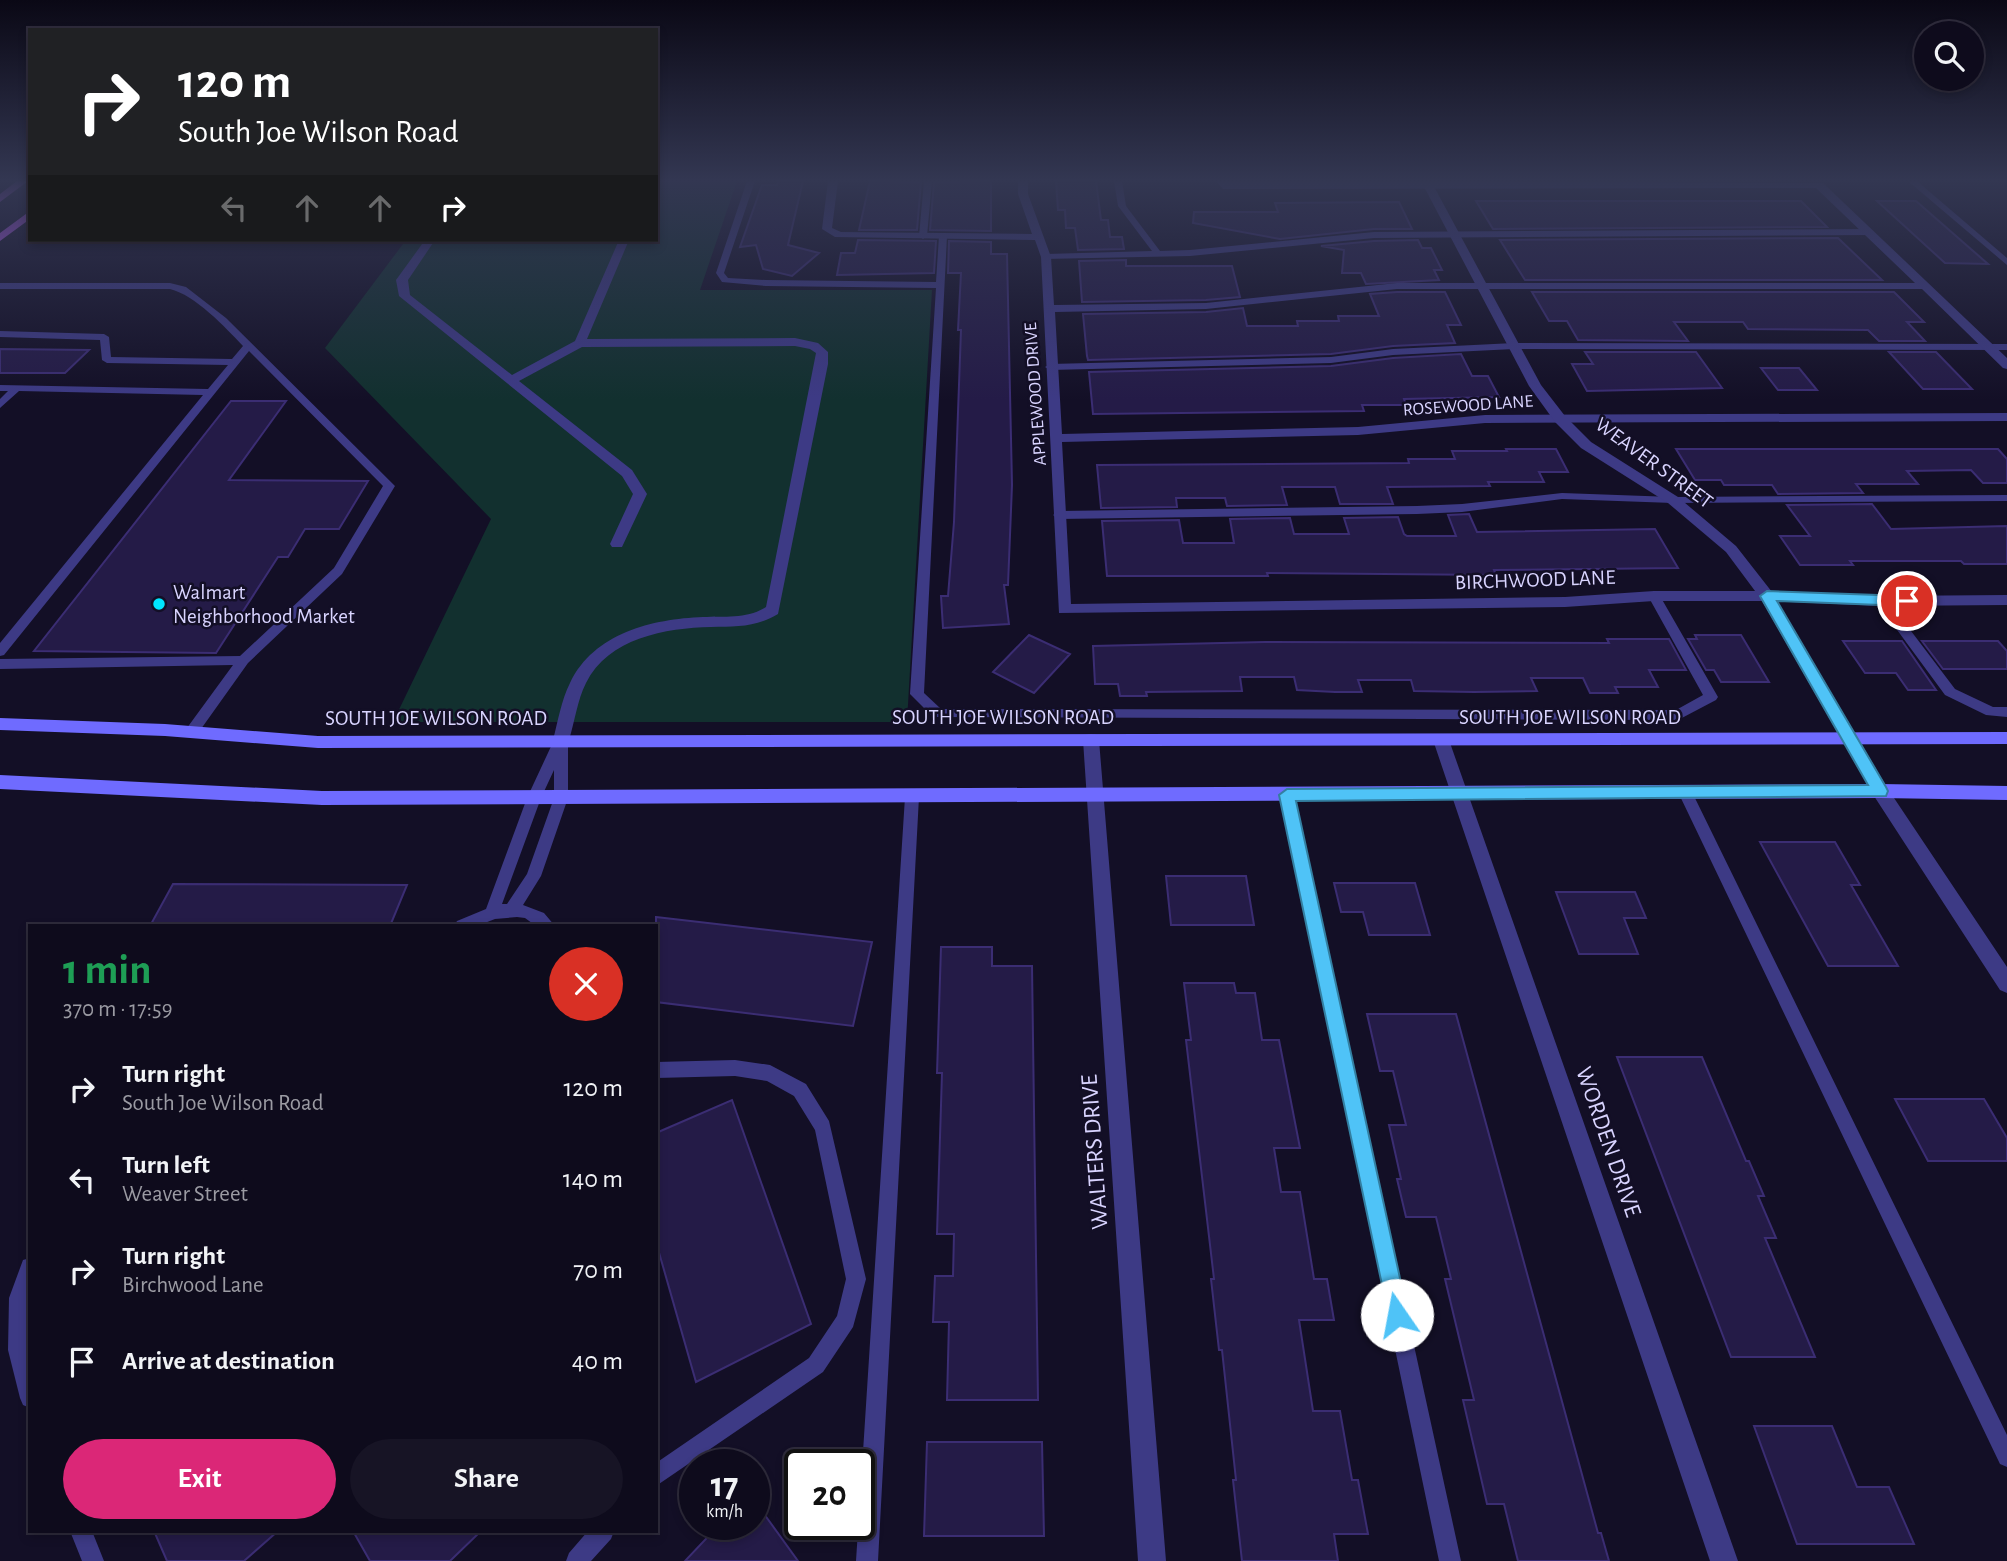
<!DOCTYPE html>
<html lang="en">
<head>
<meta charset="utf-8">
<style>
	:root { --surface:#0e0b1c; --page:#171425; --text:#f1f3f6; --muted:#9b9ba3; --line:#2e2b3b; --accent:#db2777 }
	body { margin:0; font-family:"Alegreya Sans",sans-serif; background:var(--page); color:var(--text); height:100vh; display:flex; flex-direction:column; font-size:26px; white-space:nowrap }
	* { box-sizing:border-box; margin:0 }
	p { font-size:23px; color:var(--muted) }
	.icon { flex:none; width:38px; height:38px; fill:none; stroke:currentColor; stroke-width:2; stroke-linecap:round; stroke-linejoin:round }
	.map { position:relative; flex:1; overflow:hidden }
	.details { position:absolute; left:28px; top:924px; width:630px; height:609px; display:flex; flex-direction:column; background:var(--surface); border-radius:0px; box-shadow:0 4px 10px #0003,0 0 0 2px var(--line) }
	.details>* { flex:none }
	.guide { position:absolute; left:28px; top:28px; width:630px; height:214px; border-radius:0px; box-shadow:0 4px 10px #0003,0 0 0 2px var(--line); background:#202124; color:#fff; overflow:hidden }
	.tools { position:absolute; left:1914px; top:21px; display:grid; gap:14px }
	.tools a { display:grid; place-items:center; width:70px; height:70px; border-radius:50%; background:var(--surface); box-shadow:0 4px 10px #0003,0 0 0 2px var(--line); font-size:35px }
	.speed { position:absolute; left:679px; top:1449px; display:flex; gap:14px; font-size:35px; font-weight:700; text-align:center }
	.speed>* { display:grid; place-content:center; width:91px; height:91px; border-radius:50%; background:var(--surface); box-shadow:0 4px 10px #0003,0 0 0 2px var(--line); line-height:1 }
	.speed small { font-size:18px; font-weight:400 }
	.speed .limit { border:4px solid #111; border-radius:10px; background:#fff; color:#111 }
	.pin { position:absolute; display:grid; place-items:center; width:60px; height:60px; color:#fff; margin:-30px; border:4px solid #fff; border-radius:50%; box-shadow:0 2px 7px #0007 }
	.me { position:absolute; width:77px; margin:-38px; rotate:348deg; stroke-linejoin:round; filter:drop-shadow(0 0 5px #0008) }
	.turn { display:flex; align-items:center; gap:24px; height:147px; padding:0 35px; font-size:32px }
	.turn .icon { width:91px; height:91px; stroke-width:2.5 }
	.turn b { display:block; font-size:49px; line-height:60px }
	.lanes { display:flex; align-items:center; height:66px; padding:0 35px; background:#0003; justify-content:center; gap:35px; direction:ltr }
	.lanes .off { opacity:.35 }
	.round { display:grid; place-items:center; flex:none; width:74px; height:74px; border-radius:37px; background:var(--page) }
	.overview { display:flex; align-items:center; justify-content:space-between; height:119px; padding:0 35px }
	h1 { font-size:42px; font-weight:700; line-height:52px; color:#1e9e55 }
	.primary-button { display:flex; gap:14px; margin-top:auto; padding:14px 35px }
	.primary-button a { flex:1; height:80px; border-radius:42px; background:var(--accent); color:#fff; font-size:28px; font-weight:700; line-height:80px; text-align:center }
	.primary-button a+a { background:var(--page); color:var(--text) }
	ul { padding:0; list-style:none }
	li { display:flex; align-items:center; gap:21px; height:91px; padding:0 35px }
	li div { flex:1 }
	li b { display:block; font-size:26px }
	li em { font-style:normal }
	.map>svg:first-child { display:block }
	.green { fill:#12302f }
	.building { fill:#241b47; stroke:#3b2d73; stroke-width:2 }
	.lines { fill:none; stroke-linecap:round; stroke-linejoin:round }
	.service { fill:#3d3a85; fill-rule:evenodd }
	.minor { fill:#3d3a85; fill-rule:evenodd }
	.tertiary { fill:#3d3a85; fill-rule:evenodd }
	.secondary { fill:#6f6bff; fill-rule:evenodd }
	.primary { fill:#c25bff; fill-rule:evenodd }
	.route { fill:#4fc3f7; stroke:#337fa1; stroke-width:2 }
	.poi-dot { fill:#00e5ff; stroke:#130f26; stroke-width:2.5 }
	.labels { text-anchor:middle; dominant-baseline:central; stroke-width:5; stroke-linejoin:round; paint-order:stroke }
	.far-street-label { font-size:18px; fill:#d9d4ff; stroke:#130f26 }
	.street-label { font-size:21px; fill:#d9d4ff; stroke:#130f26 }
	.poi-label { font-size:21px; fill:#d9d4ff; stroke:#130f26; text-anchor:start }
	.near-street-label { font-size:24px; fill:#d9d4ff; stroke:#130f26 }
</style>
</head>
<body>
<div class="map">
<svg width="2007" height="1561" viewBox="0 0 2007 1561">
	<rect width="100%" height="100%" fill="#130f26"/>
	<!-- green -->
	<path class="green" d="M656 181H737L700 290H932L907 722H393L491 519 325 348 406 240H656Z"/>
	<!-- building -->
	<path class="building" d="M778 181H803L788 245 819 253 792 276 763 269 756 245 740 247 762 185H777Z
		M870 181 921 182 917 230H859Z
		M991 181V231L930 230 934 182Z
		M1056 181H1096L1101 220H1108L1110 237H1122L1124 249 1078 250 1075 228H1066L1065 210H1058Z
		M1476 201H1801L1827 227 1493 229Z
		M1877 201H1916L1988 264 1945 263Z
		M1399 202 1412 229H1374L1280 239 1193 223 1194 212H1278L1275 203Z
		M1838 238 1882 280H1525L1500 240Z
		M858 240 936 241 934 273 837 275 841 253H855Z
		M1418 240 1422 248H1431L1442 270H1434L1439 280 1366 284 1361 273H1342L1344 250 1321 246 1374 241Z
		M949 241 991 242V254H1007L1012 485 1008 585H1004L1009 624 943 628 941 596H948L954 522 961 330H958L961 273H948Z
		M1126 260V266H1232L1240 297 1206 300 1082 302 1079 261Z
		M1397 292H1445L1461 325H1447L1455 343 1393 346 1331 354 1088 360 1087 356 1083 314 1206 312 1243 308 1247 326H1298L1297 321H1339L1338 316H1379L1370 294Z
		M1532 292H1894L1924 322H1907L1925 341H1879L1868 330 1748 329 1743 322H1674L1688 341 1578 340 1567 321H1549Z
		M0 349 89 350 65 373H0Z
		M1585 352H1696L1722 388 1587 391 1572 364H1593Z
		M1889 352H1936L1972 389H1923Z
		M1461 354 1472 376H1488L1499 397 1404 399 1406 405H1362L1364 411 1093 414 1089 372 1331 366 1393 358Z
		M1761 368H1799L1817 390H1778Z
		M231 401H286L229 480 368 481 339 529H305L288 557H278L216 653 34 651Z
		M1506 449H1556L1568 472H1539L1544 482H1488L1490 486 1387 487 1393 504H1340L1335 487H1282L1287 505 1227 506 1225 498H1176L1177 507 1101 508 1097 465 1409 463 1408 459H1455L1452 451H1507Z
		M1676 449H1998L2007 459V483H1983L1971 470 1907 471 1918 484H1856L1863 493 1778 494 1772 485H1724L1721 480H1695Z
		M1872 504 1891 529 2007 526V564H1964L1961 561H1850L1853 565H1800L1780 536H1810L1787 505Z
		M1469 514 1477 532 1655 529 1678 568 1494 570 1496 575 1267 573 1268 576H1107L1102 521 1179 520 1183 543H1234L1230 519 1290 518 1294 534H1349L1344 518 1398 517 1404 534 1407 536H1456L1448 515Z
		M1029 635 1070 654 1034 693 993 672Z
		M1695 635H1741L1769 682H1721L1714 670H1706L1688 639H1697Z
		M1607 639H1669L1686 670H1649L1658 687H1615L1618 693H1590L1583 678H1531L1537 691 1474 692 1414 691 1411 680H1358L1362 692H1335L1297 690 1294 677H1240L1242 691 1146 692 1147 696H1120L1118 684H1095L1093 646 1265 642 1609 643Z
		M1843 641H1902L1936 690H1908L1896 673H1865Z
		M1922 641H1998L2007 651V669H1943Z
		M1760 842H1835L1860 885H1851L1898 966H1828Z
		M1166 876H1246L1254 925H1171Z
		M1334 883H1415L1430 935H1369L1363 912H1341Z
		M173 884 407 885 390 926H150Z
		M1556 892H1635L1646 918H1624L1638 954H1579Z
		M656 917 872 942 853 1026 656 1002Z
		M941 947H992V966H1032L1038 1400H947L949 1322H933L935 1276H953L954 1234H937L942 1073H937Z
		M1184 983H1234L1236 993H1255L1262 1040H1279L1300 1148H1274L1281 1192H1300L1314 1279H1327L1334 1320H1299L1313 1411H1340L1352 1480H1358L1368 1534H1334L1338 1561H1242L1233 1480H1236L1222 1350H1219L1211 1279H1214L1186 1040H1191Z
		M1367 1014H1456L1598 1533H1601L1609 1561H1518L1504 1504H1487L1463 1400H1474L1445 1279H1451L1436 1217H1406L1397 1179H1401L1389 1125H1406L1393 1071H1380Z
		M1617 1057H1702L1746 1161H1749L1764 1196H1758L1776 1238H1765L1815 1357H1731Z
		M1895 1099H1984L2007 1138V1161H1928Z
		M732 1100 811 1324 696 1382 656 1242V1133Z
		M1754 1426H1832L1857 1487H1889L1914 1544H1797Z
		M927 1442H1042L1044 1536H924Z
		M754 1500 798 1561H685L720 1524H754Z
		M154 1531H278L244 1561H167Z
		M353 1531H481L450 1561H370Z"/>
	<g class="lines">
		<!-- service -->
		<path class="service" d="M747 181H755L724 273 728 278 766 280 936 282 939 236 943 233 947 236 924 693 941 709 1676 710 1703 695 1648 596 1654 592 1660 596 1718 697 1716 700 1678 720 933 717 910 694 936 288 766 286 722 282 716 273Z
			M924 181H932L927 236 923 239 919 236Z
			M1114 181H1122L1126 206 1160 251 1190 250 1374 232 1870 229 1874 232 1870 235 1374 238 1190 256 1043 259 1042 257 1046 254 1152 251 1118 206Z
			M1908 181H1917L2007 258V265Z
			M0 283H170L186 287 226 318 395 486 342 574 248 663 196 736 191 737 184 732 233 665 0 669V659L240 656 334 568 383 486 249 351 4 655 0 656V643L203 395 19 391 0 408V399L8 391H0V385L208 389 228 365 107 363 102 360 100 340 0 337V331L104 334 109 337 111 357 232 359 243 346C225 327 195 295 170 289H0Z
			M1514 343 2007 344V350L1514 349 1393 355 1331 363 1050 370 1045 367 1050 364 1331 357 1393 349Z
			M1562 493 1673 497 2007 495V501L1673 503 1562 499 1462 512 1417 514 1059 519 1053 515 1059 511 1417 506 1462 504Z
			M1882 597 1886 598 1955 689 1993 707H2007V717L1986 715 1945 695 1878 604 1876 601 1878 598Z
			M561 735 568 740V798L541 876 523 905 544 913 555 926H536L525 918 517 917 495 919 477 926H454L457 921 486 909 527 798 554 740ZM554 770V798L527 874 507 904H502L541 798Z
			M1685 786 1690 788 1692 792 2007 1435V1467L2000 1464 1678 792 1680 788Z
			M1287 789 1292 791 1294 795 1461 1561H1439L1280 795 1282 791Z
			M912 791 917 793 919 797 878 1561H856L905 797 907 793Z
			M735 1060 770 1065 806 1084 829 1121 866 1279 853 1327 823 1372 656 1486V1463L809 1358 837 1316 846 1279 815 1130 794 1096 767 1081 735 1076 656 1078V1062Z
			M30 1258 28 1350 30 1408 23 1405 20 1398 8 1350 9 1298 23 1260Z
			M70 1531H92L104 1561H82Z
			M588 1531H614L611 1539 591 1561H566L569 1553Z"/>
		<!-- minor -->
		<path class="minor" d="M828 181H838L832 228 841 232 1032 234 1018 194V181H1028V194L1051 257 1054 305 1206 303 1397 283H1915L1816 188 1223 189 1216 181 1823 183 2007 358V369L2003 368 1922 289H1397L1206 309 1055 312 1062 434 1358 427 1485 415 2007 413V421L1485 423 1358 435 1062 442 1071 604 1565 597 1654 591H1767L1882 596 2007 595V605L1882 606 1767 601H1654L1565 607 1059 613 1041 257 1035 240 835 237 822 229Z
			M425 240H435L408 280 410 295 512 375 575 341 619 240H629L587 339 795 338 818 343 828 352V364L778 614C757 627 736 627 711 627 666 628 608 638 586 683 577 701 575 721 569 740L567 745H555L553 740C558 721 561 701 570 683 594 633 652 619 703 617 725 616 747 619 766 607L816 353 810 349 795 346 582 347 519 381 632 470 647 494 622 547H612L610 544 633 494 622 476 399 296 396 280Z
			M1091 734 1097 735 1099 740 1166 1561H1138L1083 740 1085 735Z
			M1441 734 1447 735 1449 740 1738 1561H1710L1433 740 1435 735Z"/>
		<!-- tertiary -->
		<path class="tertiary" d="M1421 181H1431L1541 385 1565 416 1591 442 1678 497 1736 546 1772 592 1886 786 2007 967V993L2000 990 1874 796 1761 599 1726 552 1668 503 1581 448 1555 422 1529 386Z"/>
		<!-- secondary -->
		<path class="secondary" d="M0 718 165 724 318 736 2007 732V744L318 748 165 736 0 730Z
			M0 775 322 791 1880 784 2007 786V800L1880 798 322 805 0 789Z"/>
		<!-- primary -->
		<path class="primary" d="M17 181H28L0 202V194Z
			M30 211V219L0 241V233Z"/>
	</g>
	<!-- sky -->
	<linearGradient id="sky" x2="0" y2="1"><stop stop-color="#0a0815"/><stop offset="0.45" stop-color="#333752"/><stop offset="1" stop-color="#333752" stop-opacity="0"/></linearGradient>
	<rect width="2007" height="400" fill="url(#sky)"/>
	<!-- route -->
	<path class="route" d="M1767 591 1907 596 1914 601 1907 606 1777 601 1886 787 1888 791 1886 796 1296 801 1408 1315 1405 1323 1397 1326 1390 1323 1279 795 1287 789 1868 785 1760 596Z"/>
	<!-- markers -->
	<circle class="poi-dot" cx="159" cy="604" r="7"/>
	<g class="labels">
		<!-- far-street labels -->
		<g class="far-street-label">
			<text transform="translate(1036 394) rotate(-94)">APPLEWOOD DRIVE</text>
			<text transform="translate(1468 406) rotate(-4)">ROSEWOOD LANE</text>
		</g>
		<!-- street labels -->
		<g class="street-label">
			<text transform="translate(1654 463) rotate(36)">WEAVER STREET</text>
			<text transform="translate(1535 580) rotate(-2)">BIRCHWOOD LANE</text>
			<text x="1003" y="717">SOUTH JOE WILSON ROAD</text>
			<text x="1570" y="717">SOUTH JOE WILSON ROAD</text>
			<text x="436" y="718">SOUTH JOE WILSON ROAD</text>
		</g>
		<!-- poi labels -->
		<g class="poi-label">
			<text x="173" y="592">Walmart<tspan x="173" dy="24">Neighborhood Market</tspan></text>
		</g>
		<!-- near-street labels -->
		<g class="near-street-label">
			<text transform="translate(1608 1142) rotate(71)">WORDEN DRIVE</text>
			<text transform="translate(1095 1152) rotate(-94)">WALTERS DRIVE</text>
		</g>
	</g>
</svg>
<div class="tools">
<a><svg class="icon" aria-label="search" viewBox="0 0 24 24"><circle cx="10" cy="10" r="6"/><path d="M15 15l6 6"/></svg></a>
</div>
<div class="speed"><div>17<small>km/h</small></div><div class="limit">20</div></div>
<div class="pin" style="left:1907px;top:601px;background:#d93025"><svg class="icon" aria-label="arrive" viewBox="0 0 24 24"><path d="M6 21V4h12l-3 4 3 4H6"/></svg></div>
<svg class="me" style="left:1397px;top:1315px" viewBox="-20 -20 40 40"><circle r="19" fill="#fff"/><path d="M0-13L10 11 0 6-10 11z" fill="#4fc3f7"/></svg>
<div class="guide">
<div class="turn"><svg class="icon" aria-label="right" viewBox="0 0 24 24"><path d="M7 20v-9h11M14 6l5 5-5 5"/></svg><div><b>120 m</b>South Joe Wilson Road</div></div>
<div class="lanes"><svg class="icon off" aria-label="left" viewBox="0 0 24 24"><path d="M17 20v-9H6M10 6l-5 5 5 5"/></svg><svg class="icon off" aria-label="ahead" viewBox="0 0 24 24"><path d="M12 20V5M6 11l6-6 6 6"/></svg><svg class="icon off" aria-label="ahead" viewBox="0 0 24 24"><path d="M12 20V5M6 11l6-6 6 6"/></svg><svg class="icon" aria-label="right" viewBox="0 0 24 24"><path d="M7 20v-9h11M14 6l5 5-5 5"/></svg></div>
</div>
<section class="details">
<div class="overview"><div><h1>1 min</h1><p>370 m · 17:59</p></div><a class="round" style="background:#d93025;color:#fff"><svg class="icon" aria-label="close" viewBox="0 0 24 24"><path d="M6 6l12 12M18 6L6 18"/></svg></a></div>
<ul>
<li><svg class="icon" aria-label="right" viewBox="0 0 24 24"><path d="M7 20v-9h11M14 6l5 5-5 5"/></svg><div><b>Turn right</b><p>South Joe Wilson Road</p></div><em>120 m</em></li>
<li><svg class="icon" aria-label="left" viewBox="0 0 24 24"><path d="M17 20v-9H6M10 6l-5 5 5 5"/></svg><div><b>Turn left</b><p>Weaver Street</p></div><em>140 m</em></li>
<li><svg class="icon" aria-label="right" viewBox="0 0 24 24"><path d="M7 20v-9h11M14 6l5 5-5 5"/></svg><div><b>Turn right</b><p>Birchwood Lane</p></div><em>70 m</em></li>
<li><svg class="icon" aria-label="arrive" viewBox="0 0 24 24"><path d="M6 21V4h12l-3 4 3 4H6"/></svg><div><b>Arrive at destination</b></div><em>40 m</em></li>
</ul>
<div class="primary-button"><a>Exit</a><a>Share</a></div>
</section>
</div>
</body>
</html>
